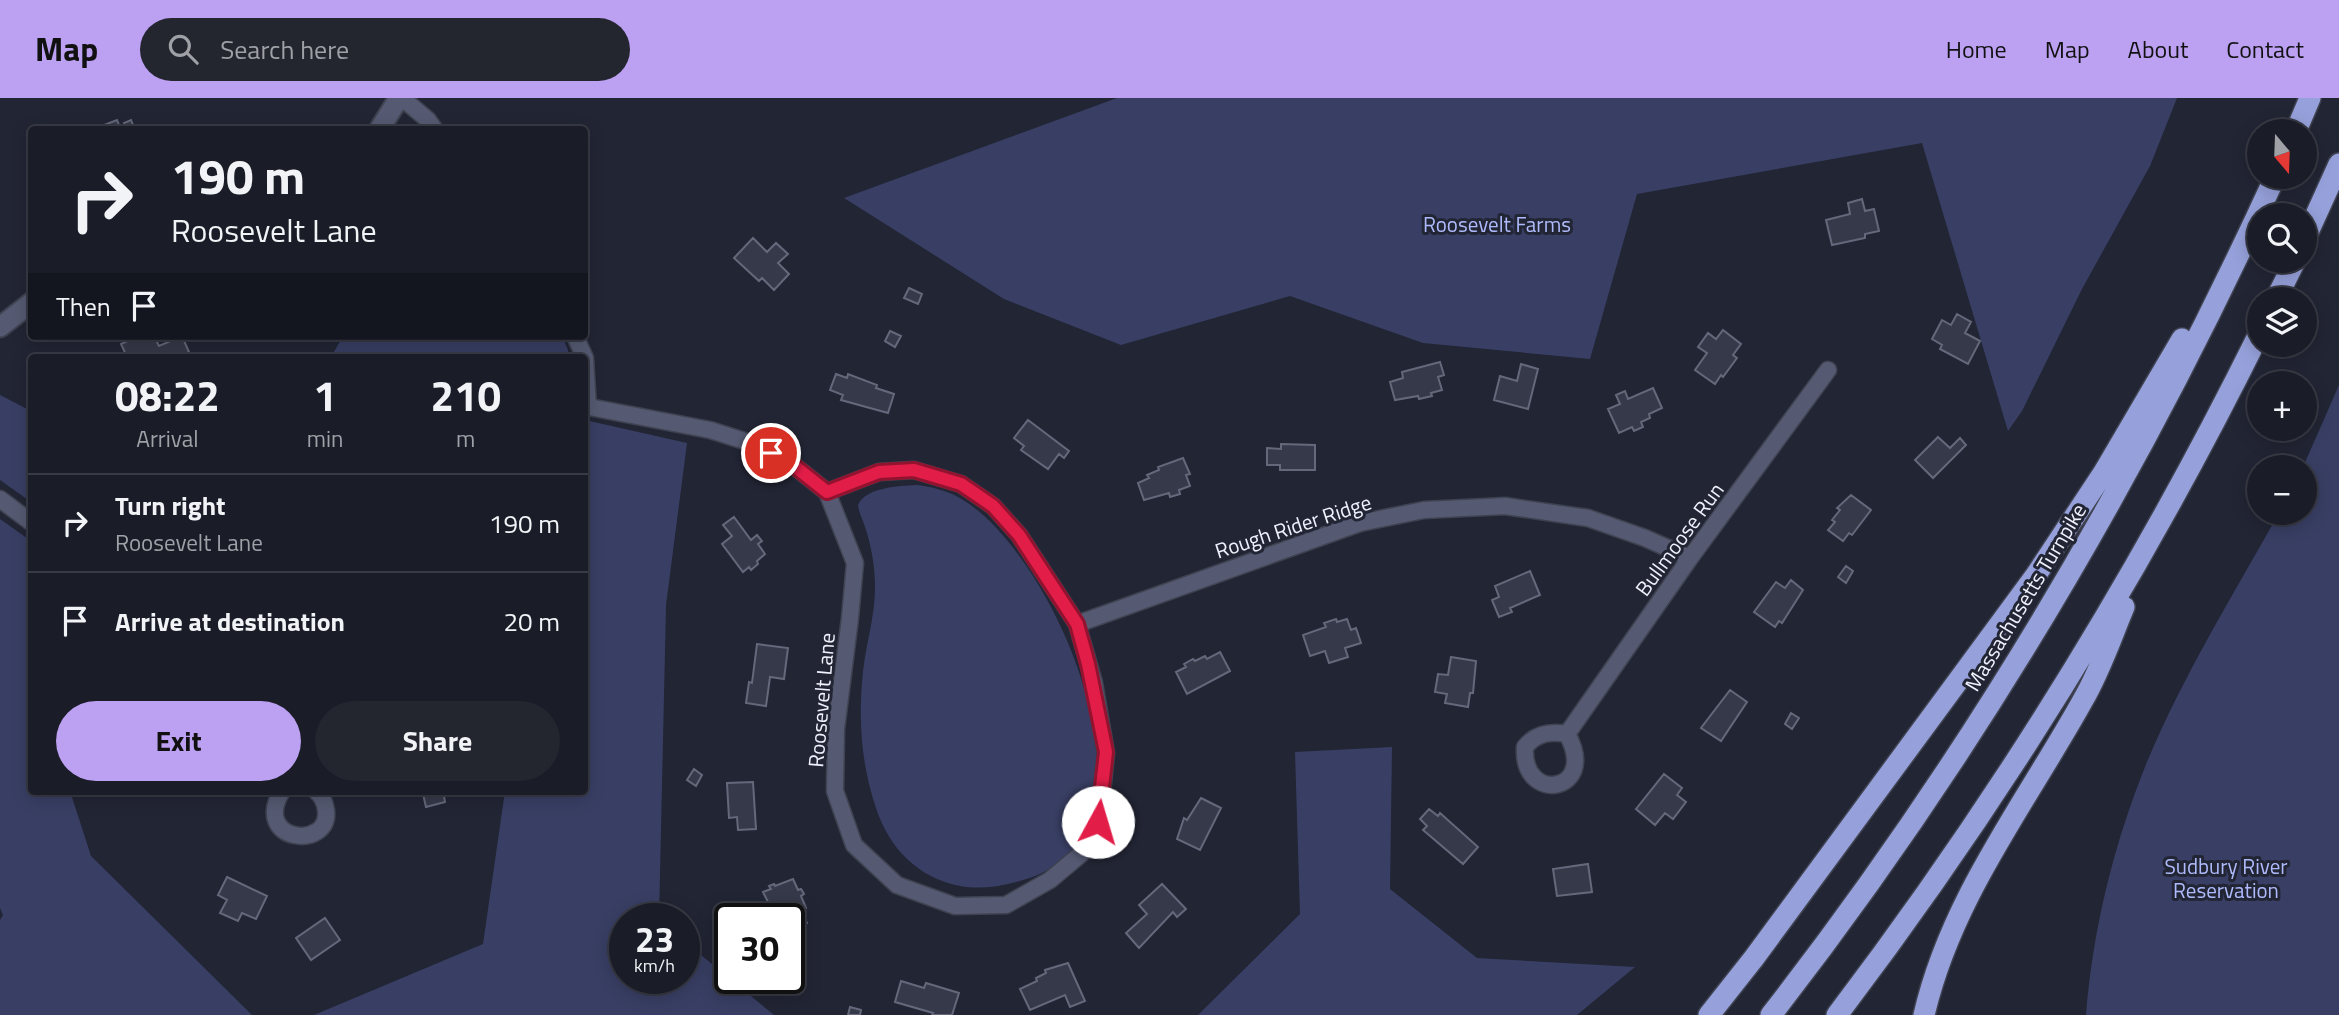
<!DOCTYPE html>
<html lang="en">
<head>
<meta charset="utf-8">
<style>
	:root { --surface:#1a1c27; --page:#23252f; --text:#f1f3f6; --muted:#9fa1a7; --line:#383a44; --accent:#bca0f2 }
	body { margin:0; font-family:"Titillium Web",sans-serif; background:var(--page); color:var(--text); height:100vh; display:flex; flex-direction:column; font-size:26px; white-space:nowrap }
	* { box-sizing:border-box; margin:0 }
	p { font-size:23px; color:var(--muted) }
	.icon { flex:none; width:38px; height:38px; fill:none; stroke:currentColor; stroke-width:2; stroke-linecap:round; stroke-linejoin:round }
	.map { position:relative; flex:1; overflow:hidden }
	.details { position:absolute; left:28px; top:256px; width:560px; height:441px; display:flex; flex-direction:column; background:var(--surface); border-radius:7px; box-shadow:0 4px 18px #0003,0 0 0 2px var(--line) }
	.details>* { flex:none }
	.guide { position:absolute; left:28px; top:28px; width:560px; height:214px; border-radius:7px; box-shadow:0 4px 18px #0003,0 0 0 2px var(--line); background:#1a1c27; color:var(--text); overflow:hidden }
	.needle { width:46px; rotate:161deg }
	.tools { position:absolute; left:2247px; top:21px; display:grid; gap:14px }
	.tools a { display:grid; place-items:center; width:70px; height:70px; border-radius:50%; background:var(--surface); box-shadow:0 4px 18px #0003,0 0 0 2px var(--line); font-size:35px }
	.speed { position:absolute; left:609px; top:805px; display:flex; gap:14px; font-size:35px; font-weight:700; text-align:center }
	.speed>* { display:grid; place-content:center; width:91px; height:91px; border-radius:50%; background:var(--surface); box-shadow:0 4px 18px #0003,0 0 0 2px var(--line); line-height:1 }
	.speed small { font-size:18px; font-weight:400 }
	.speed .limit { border:4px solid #111; border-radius:10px; background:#fff; color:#111 }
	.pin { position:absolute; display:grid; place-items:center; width:60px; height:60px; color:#fff; margin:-30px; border:4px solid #fff; border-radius:50%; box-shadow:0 2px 7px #0007 }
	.me { position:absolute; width:77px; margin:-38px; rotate:6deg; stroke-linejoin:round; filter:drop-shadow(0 0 5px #0008) }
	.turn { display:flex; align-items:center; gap:24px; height:147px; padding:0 28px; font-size:32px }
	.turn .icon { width:91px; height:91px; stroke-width:2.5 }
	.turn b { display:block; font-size:49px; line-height:60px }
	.then { display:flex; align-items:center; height:66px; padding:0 28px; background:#0003; gap:14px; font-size:26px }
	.eta { display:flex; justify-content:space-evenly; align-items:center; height:119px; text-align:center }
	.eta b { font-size:42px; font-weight:700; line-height:49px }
	.primary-button { display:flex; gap:14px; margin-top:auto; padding:14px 28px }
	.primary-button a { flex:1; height:80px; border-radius:42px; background:var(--accent); color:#111; font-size:28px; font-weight:700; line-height:80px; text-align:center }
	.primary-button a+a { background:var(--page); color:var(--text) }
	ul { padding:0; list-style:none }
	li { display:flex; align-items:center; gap:21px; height:98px; padding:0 28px; border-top:2px solid var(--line) }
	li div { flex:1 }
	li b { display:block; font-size:26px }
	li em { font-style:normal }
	header { display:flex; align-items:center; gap:42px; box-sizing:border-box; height:98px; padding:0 35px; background:var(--accent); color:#111 }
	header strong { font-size:33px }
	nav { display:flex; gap:38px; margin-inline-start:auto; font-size:24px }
	.search { width:490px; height:63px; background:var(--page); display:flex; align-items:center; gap:18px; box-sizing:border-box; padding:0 24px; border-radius:38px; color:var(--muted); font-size:26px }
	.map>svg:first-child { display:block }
	.green { fill:#393f64 }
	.building { fill:#363949; stroke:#65687b; stroke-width:2 }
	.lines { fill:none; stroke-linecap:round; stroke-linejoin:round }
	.minor-casing { stroke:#3f4250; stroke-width:19 }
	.tertiary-casing { stroke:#3f4250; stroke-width:23 }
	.motorway-casing { stroke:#3f4250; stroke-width:24 }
	.minor { stroke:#555a72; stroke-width:16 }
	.tertiary { stroke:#555a72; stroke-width:19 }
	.motorway { stroke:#96a1db; stroke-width:21 }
	.route-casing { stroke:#92132f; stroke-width:18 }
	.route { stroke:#e11d48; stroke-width:12 }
	.labels { text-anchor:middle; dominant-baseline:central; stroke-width:6; stroke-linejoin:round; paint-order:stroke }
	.park-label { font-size:21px; fill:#aebafb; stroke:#222534 }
	.street-label { font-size:21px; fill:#eff1fc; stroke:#222534 }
</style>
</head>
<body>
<header>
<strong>Map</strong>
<div class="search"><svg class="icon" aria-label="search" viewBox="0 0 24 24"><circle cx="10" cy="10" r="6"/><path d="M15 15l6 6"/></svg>Search here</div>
<nav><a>Home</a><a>Map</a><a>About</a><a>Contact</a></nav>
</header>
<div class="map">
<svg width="2339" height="917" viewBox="0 0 2339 917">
	<rect width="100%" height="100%" fill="#222534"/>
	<!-- green -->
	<path class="green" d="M1117 0H2177L2150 68 2082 191 2022 313 2008 333 1922 45 1637 96 1590 261 1423 245 1290 198 1121 247 1004 201 844 100Z
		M343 238H562L568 252V259H331Z
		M2339 287V917H2086C2093 830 2114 745 2147 664 2183 578 2233 497 2279 415H2305L2303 369Z
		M0 297 31 313V404L0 382Z
		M585 322 687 345 666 507 659 821H625V880H684V843L774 917H314L483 846 505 693H584Z
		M917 387C932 389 945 392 958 399 1055 451 1179 740 1023 782 1002 788 982 792 960 788 918 780 889 750 876 710 861 666 858 620 863 574 866 545 875 519 875 490 875 470 872 451 866 432 864 424 859 416 858 407 866 389 899 388 917 387Z
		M0 421 31 443 32 693H70L91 758 252 917H0V822L3 817 0 810Z
		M1392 649 1390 791 1477 860 1635 869 1577 917H1198L1300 816 1295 654Z"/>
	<!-- building -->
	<path class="building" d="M117 22 121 32H106L104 27Z
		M131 22 135 32H126L124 25Z
		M1862 101 1865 113 1874 111 1879 133 1865 136V140L1832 147 1826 122 1850 116 1848 105Z
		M753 140 767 154 776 145 788 156 778 165 789 176 774 192 762 180 759 183 734 160Z
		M909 190 922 196 918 206 904 200Z
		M1957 216 1971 224 1965 235 1980 243 1968 266 1940 251 1942 247 1932 241 1942 222 1951 227Z
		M1723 232 1741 246 1733 257 1737 260 1723 279 1721 277 1715 286 1695 272 1707 255 1698 249 1708 235 1716 241Z
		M890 233 901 238 895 249 885 243Z
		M133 238H154L159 248 182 238 189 254 178 259H127L121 246 134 240Z
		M1440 264 1444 277 1438 279 1442 292 1431 295 1432 298 1419 301 1418 298 1395 302 1390 284 1403 280 1402 274Z
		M1521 266 1538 271 1528 311 1494 302 1500 278 1517 283Z
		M836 276 847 280 848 276 877 287 876 290 894 296 888 315 841 302 843 297 830 292Z
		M1653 290 1662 310 1649 316 1650 320 1641 324 1643 329 1634 333 1632 329 1619 335 1608 311 1620 306 1616 297 1625 293 1628 301Z
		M1028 322 1069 353 1064 360 1059 356 1048 371 1021 352 1024 348 1014 340Z
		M1938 339 1950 350 1960 340 1966 347 1933 380 1915 362Z
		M1281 346 1315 347V372H1280V367H1267V350L1281 351Z
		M1183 360 1190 376 1186 377 1190 388 1179 392 1180 396 1170 399 1169 395 1144 402 1138 385 1149 380 1147 377 1159 372 1158 369Z
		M1851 397 1871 412 1852 437 1849 435 1843 443 1828 432 1835 424 1832 422 1840 412 1837 410Z
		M734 419 751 442 757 437 762 443 758 446 765 456 757 463 758 466 751 472 749 469 743 474 722 446 732 438 723 427Z
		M1846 468 1853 473 1846 485 1838 479Z
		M1530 473 1540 497 1510 510 1512 514 1499 519 1492 502 1499 499 1495 488Z
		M1791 482 1803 492 1782 525 1779 523 1775 529 1754 514 1776 484 1785 490Z
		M1336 521 1337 524 1347 521 1351 532 1356 530 1361 545 1345 550 1348 559 1329 565 1325 553 1310 558 1303 537 1326 529 1324 525Z
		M757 546 788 550 784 581 770 579 766 608 746 605 749 584 752 585Z
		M1220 554 1230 573 1187 596 1176 574 1186 569 1184 566 1193 561 1195 563 1205 558 1207 561Z
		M1451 559 1476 563 1473 595H1470L1468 609 1445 605 1447 596 1435 594 1438 576 1448 577Z
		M1730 592 1747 604 1721 643 1701 630Z
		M1791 615 1799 620 1792 631 1785 626Z
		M694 671 702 677 696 688 687 682Z
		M1664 676 1682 690 1677 697 1686 704 1673 721 1665 715 1655 727 1636 711Z
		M753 684 756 731 738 732 737 719 729 720 727 685Z
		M419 693H443L445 704 426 709 423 696 420 697Z
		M1201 700 1221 710 1200 752 1177 741 1184 720 1187 722Z
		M1429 711 1438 718 1440 715 1478 749 1463 766 1423 732 1427 728 1420 721Z
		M1588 766 1592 794 1557 798 1553 771Z
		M227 779 267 798 256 821 242 815 238 823 220 815 227 802 218 797Z
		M793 781 798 792 801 791 804 796 801 798 806 810 801 812 807 825 789 833V821H765L763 817 772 812 763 794 771 791 769 788 774 786 775 788Z
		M1162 786 1186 811 1177 819 1173 814 1139 850 1126 835 1147 816 1139 807Z
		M325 820 340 842 311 862 296 840Z
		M1068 865 1085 903 1070 909 1065 897 1030 912 1020 891 1037 883 1036 880 1046 875 1045 872Z
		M901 883 924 890 926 885 959 895 952 917H932L933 915 895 904Z
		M850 909 861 912 860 917H848Z"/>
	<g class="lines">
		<!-- minor casing -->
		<g class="minor-casing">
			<path id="minor" d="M402 0 428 22 435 32
				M575 238 585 260 588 309
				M584 308 710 332 754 346 788 363 827 394
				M914 372 961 386 993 408 1019 437 1077 526 1094 585 1106 655 1099 724 1081 756 1050 782 1006 807 955 808 897 787 854 747 835 693 836 631 850 520 855 465 827 394 879 374Z
				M0 401 32 425
				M1077 526 1360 425 1424 412 1505 408 1588 420 1645 440 1690 460
				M1567 636C1550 633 1536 635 1525 649 1521 707 1600 695 1567 636L1690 460 1828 272
				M282 693C251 744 331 753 326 712 325 704 322 698 316 693"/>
		</g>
		<!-- tertiary casing -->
		<g class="tertiary-casing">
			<path id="tertiary" d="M379 32 399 0
				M0 229 32 204"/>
		</g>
		<!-- motorway casing -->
		<g class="motorway-casing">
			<path id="motorway" d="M2296 33 2310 0
				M2305 141 2339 66
				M2276 201 2295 163
				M1709 917 1754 860 2036 477 2104 374 2182 241
				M1771 917C1972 659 2139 376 2275 79
				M1837 917C1999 704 2140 476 2259 236
				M1924 917C1951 800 2026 705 2083 602 2100 573 2111 540 2124 509"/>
		</g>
		<!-- minor -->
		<use href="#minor" class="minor"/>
		<!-- tertiary -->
		<use href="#tertiary" class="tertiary"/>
		<!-- motorway -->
		<use href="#motorway" class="motorway"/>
	</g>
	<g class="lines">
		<!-- route casing -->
		<g class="route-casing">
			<path id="route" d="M771 355 788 363 827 394 879 374 914 372 961 386 993 408 1019 437 1077 526 1088 566 1106 654 1098 724"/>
		</g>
		<!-- route -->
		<use href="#route" class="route"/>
	</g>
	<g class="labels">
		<!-- park labels -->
		<g class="park-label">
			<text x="1497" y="126">Roosevelt Farms</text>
			<text x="2226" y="768">Sudbury River<tspan x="2226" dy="24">Reservation</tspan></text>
		</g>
		<!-- street labels -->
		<g class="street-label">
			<text transform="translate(1293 428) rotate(-18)">Rough Rider Ridge</text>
			<text transform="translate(1679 441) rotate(-54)">Bullmoose Run</text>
			<text transform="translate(2025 499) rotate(-59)">Massachusetts Turnpike</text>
			<text transform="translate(821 602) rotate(-85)">Roosevelt Lane</text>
		</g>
	</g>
</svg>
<div class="tools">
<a><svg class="needle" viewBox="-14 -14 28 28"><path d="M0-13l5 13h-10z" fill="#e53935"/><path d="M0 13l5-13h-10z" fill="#9fa1a7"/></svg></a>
<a><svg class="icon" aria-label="search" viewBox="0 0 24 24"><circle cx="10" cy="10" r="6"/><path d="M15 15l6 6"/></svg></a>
<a><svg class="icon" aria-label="layers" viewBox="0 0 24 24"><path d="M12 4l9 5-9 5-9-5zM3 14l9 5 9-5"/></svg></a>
<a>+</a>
<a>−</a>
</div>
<div class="speed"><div>23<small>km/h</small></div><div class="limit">30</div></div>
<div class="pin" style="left:771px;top:355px;background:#d93025"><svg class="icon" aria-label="arrive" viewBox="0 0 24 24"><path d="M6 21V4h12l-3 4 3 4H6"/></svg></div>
<svg class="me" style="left:1098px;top:724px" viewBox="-20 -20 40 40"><circle r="19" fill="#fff"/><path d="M0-13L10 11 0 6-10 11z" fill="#e11d48"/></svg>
<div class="guide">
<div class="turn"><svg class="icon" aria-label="right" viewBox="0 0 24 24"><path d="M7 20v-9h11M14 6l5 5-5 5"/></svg><div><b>190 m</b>Roosevelt Lane</div></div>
<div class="then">Then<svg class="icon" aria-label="arrive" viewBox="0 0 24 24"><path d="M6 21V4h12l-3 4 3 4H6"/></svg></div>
</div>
<section class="details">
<div class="eta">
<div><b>08:22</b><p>Arrival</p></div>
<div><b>1</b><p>min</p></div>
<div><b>210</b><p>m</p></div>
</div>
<ul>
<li><svg class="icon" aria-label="right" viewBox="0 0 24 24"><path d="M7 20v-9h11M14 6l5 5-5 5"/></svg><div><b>Turn right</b><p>Roosevelt Lane</p></div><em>190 m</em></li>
<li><svg class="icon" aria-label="arrive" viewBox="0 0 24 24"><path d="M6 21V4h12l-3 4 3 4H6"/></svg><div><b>Arrive at destination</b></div><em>20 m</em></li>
</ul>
<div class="primary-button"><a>Exit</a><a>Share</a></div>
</section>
</div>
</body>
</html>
